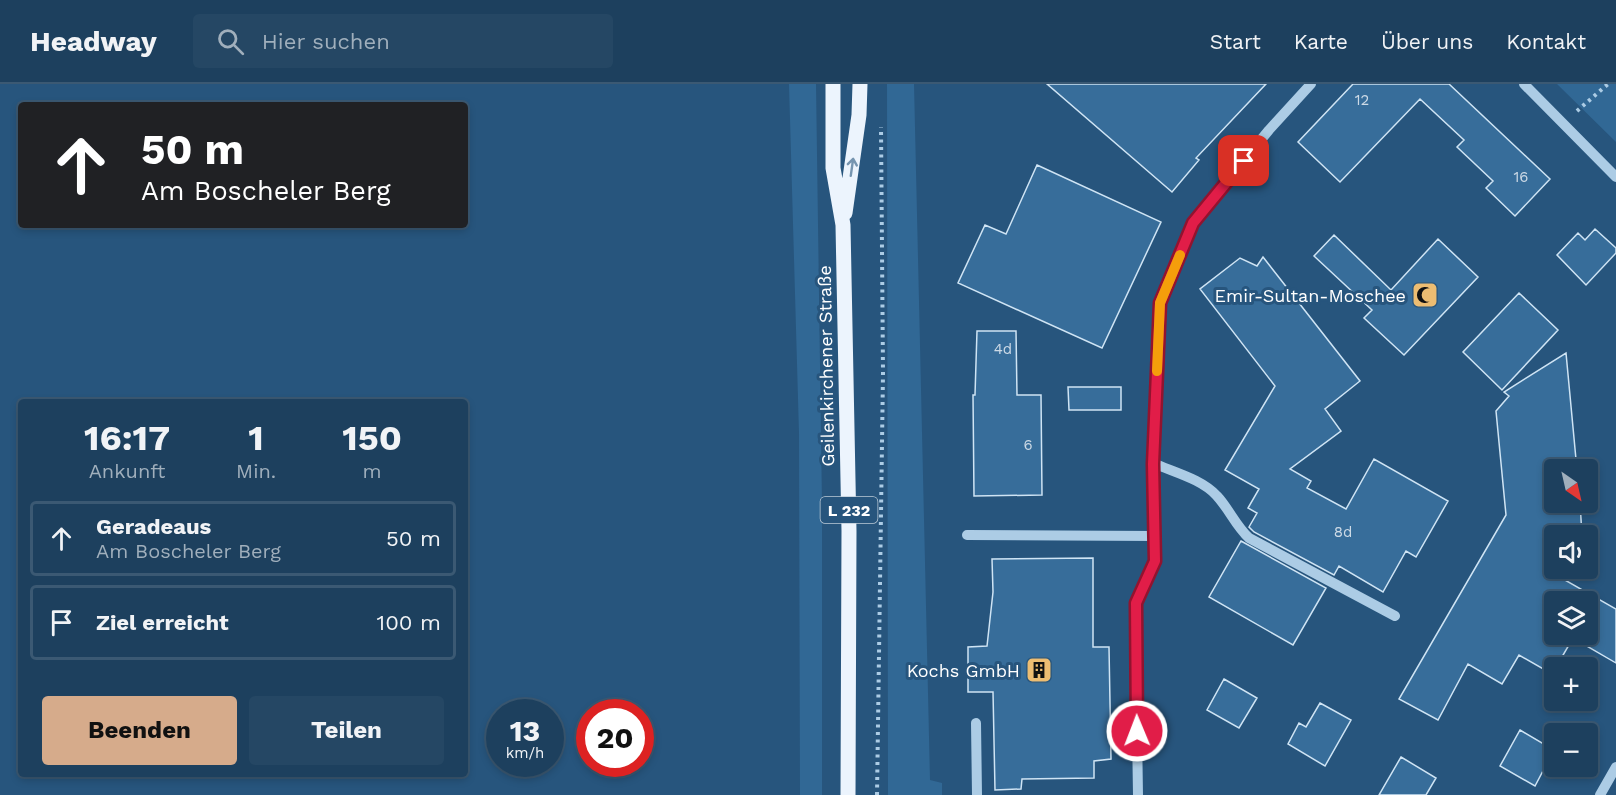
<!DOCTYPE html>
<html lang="de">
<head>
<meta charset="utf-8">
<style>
	:root { --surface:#1d405e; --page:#254764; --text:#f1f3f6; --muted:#a0afbc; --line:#3b5973; --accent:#d6ab8b }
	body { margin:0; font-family:"Work Sans",sans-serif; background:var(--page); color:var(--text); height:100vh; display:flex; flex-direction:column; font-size:22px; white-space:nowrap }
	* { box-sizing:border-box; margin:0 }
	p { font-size:20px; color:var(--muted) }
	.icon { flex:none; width:33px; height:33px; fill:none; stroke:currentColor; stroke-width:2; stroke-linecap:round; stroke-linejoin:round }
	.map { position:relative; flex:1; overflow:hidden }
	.panel { position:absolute; left:18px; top:315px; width:450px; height:378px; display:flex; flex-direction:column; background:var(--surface); border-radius:6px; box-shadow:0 3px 9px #0003,0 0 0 2px var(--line) }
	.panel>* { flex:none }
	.hud { position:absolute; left:18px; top:18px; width:450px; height:126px; border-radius:6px; box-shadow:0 3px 9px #0003,0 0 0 2px var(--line); background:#202124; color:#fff; overflow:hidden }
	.needle { width:39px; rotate:146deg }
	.tools { position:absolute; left:1544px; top:375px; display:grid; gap:12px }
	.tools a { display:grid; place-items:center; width:54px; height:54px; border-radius:6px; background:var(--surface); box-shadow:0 3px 9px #0003,0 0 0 2px var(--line); font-size:30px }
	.speed { position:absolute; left:486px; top:615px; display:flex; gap:12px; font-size:30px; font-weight:700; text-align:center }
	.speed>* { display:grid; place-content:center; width:78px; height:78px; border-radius:50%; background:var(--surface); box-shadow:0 3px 9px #0003,0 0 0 2px var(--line); line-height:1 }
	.speed small { font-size:15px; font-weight:400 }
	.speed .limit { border:9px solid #d22; background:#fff; color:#111 }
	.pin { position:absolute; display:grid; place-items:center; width:51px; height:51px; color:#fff; margin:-26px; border-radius:12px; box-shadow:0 3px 9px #0006 }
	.me { position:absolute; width:66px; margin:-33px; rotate:359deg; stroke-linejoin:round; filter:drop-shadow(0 0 4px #0008) }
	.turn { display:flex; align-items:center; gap:21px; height:126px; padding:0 24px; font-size:27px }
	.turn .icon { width:78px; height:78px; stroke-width:2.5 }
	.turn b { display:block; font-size:42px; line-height:51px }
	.eta { display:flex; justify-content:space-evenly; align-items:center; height:102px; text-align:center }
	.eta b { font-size:36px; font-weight:700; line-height:42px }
	.cta { display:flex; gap:12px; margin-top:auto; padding:12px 24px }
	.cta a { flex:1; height:69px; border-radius:6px; background:var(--accent); color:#111; font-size:24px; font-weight:700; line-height:69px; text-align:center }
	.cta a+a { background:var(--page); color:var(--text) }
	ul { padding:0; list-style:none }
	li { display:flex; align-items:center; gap:18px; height:75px; margin:0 12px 9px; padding:0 12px; border:3px solid var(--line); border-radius:6px }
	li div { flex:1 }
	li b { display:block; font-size:22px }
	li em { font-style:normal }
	header { display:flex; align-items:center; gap:36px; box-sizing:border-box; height:84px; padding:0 30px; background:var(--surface); border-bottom:2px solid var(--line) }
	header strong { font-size:28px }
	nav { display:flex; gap:33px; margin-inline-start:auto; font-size:21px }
	.search { width:420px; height:54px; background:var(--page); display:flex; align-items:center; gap:15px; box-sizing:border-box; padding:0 21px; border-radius:6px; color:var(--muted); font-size:22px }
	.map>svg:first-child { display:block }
	.green { fill:#316895 }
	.building { fill:#376d9a; stroke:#cfe4f4; stroke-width:1.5; fill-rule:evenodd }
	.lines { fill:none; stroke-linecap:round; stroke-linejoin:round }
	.path { stroke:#accce5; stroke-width:4; stroke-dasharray:3 4.5; stroke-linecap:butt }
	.minor { stroke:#accce5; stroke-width:10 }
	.major { stroke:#ecf4fd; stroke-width:15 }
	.oneway { stroke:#7695b0 }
	.route-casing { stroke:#92132f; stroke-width:15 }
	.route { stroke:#e11d48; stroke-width:10 }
	.slow { stroke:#f59e0b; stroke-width:10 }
	.labels { text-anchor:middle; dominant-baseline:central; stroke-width:6; stroke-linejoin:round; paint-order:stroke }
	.number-label { font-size:15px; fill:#cddae6 }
	.shield { fill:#27557d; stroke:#beccd8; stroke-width:1.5 }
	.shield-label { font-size:16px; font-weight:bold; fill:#fff }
	.poi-label { font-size:18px; fill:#fff; stroke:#27557d; text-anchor:end }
	.street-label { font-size:18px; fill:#fff; stroke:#27557d }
</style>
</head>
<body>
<header>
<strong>Headway</strong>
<div class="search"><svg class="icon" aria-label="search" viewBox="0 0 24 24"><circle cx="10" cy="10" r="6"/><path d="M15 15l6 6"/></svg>Hier suchen</div>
<nav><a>Start</a><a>Karte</a><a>Über uns</a><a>Kontakt</a></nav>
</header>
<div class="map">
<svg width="1616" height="711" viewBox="0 0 1616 711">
	<rect width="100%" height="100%" fill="#27557d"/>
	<!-- green -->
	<path class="green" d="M789 0H816L822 420V711H800L799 349Z
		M887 0H914L930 696 942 699V711H888Z
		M1557 0H1616V58Z"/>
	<!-- building -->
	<path class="building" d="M1047 0H1266L1196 74 1199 76 1172 108Z
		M1353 0H1449L1550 95 1515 132 1486 104 1493 97 1457 63 1464 56 1420 15 1340 98 1298 58Z
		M1037 81 1161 138 1102 264 958 199 985 141 1006 150Z
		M1595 145 1616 164V169L1586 201 1557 171 1578 149 1585 156Z
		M1334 151 1391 206 1438 155 1478 193 1404 271 1364 234 1372 226 1314 172Z
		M1263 173 1360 297 1325 325 1341 347 1290 385 1311 397 1307 404 1346 425 1374 375 1448 417 1416 473 1406 467 1383 508 1339 482 1334 491 1254 448 1249 443 1257 429 1248 424 1259 405 1225 386 1275 302 1200 205 1240 174 1257 182Z
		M1519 209 1558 246 1502 306 1463 268Z
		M977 247H1016L1017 311H1041L1042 411 974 412 973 311H975Z
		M1566 269 1577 386H1554V418H1580L1582 452H1554V484H1569L1563 495 1616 525V579L1573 554 1552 590 1519 571 1502 600 1468 580 1438 636 1399 615 1506 431 1496 327 1509 312 1504 308ZM1554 518H1587V550H1554Z
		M1068 303H1121V326H1069Z
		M1241 457 1326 504 1293 561 1209 513Z
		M1093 474V563H1109L1111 675 1094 677V694L1022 695 1021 705 995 706 993 608H968V563L987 562 993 508 992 475Z
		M1224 595 1257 614 1239 644 1207 626Z
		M1320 619 1351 636 1325 682 1288 660 1299 639 1306 643Z
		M1520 646 1554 666 1535 702 1500 682Z
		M1401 673 1436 694 1426 711H1379Z"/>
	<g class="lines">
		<!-- path -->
		<path class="path" d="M1577 27 1608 0
			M877 711 883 289 881 43"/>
		<!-- minor -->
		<path class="minor" d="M1524 0 1616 93
			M1153 379C1173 388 1202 395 1217 412 1229 425 1236 442 1249 454L1395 532
			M967 451 1155 452
			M976 639 977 711
			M1138 711 1135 519 1155 477 1153 379 1160 219 1193 139 1269 46 1311 0
			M1600 711 1616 683"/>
		<!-- major -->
		<path class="major" d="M833 0V84L843 141 849 447 848 711
			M845 129 859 31 860 0"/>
	</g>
	<!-- one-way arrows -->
	<defs><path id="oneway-shaft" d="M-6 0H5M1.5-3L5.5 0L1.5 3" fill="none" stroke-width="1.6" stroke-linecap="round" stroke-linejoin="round" transform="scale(1.5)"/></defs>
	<use class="oneway" href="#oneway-shaft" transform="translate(852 83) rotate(-82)"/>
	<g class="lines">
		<!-- route casing -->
		<g class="route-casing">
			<path id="route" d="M1137 647 1136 519 1155 477 1153 380 1160 219 1193 139 1244 77"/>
		</g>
		<!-- route -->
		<use href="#route" class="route"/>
		<!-- slow -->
		<path class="slow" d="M1157 287 1160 219 1180 171"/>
	</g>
	<!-- icons -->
	<defs>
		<g id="mosque-square" transform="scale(1.35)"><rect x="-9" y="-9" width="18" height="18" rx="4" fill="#edbd72" stroke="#27557d"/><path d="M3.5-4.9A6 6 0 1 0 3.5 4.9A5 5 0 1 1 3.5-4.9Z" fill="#111"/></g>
		<g id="building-square" transform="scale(1.35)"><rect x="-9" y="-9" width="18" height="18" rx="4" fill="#edbd72" stroke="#27557d"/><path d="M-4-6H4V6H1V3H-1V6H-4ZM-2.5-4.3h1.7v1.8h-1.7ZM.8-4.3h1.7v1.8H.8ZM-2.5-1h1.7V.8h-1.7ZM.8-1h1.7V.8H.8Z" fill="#111"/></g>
	</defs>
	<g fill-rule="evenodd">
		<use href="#mosque-square" x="1425" y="211"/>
		<use href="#building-square" x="1039" y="586"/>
	</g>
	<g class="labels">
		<!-- number labels -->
		<g class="number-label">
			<text x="1362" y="16">12</text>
			<text x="1521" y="93">16</text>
			<text x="1003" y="265">4d</text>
			<text x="1028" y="361">6</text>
			<text x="1343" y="448">8d</text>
		</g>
		<!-- shield labels -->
		<rect class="shield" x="820.5" y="413" width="57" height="26" rx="4.5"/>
		<g class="shield-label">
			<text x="849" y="426">L 232</text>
		</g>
		<!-- poi labels -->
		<g class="poi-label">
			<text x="1406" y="211">Emir-Sultan-Moschee</text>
			<text x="1020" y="586">Kochs GmbH</text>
		</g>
		<!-- street labels -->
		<g class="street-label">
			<text transform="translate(826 282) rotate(-91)">Geilenkirchener Straße</text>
		</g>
	</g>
</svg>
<div class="tools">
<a><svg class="needle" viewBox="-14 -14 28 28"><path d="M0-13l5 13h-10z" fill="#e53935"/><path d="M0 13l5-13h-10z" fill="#a0afbc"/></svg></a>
<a><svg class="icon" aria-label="sound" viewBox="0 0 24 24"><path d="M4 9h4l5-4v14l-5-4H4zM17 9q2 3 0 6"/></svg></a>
<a><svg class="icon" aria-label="layers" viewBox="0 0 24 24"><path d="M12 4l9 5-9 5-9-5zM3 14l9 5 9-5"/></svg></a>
<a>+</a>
<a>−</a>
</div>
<div class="speed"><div>13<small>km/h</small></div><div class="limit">20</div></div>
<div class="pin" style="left:1244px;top:77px;background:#d93025"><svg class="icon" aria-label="arrive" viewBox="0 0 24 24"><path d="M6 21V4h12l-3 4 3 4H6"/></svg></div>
<svg class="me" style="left:1137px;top:647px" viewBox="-20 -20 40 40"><circle r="17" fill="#e11d48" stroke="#fff" stroke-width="3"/><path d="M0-11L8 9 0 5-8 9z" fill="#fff"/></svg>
<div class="hud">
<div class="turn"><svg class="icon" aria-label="ahead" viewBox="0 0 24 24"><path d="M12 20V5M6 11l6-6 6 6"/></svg><div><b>50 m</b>Am Boscheler Berg</div></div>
</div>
<section class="panel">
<div class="eta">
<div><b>16:17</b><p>Ankunft</p></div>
<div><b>1</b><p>Min.</p></div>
<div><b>150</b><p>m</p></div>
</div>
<ul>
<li><svg class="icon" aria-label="ahead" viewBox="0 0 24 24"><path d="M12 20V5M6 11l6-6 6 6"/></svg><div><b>Geradeaus</b><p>Am Boscheler Berg</p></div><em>50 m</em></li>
<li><svg class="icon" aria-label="arrive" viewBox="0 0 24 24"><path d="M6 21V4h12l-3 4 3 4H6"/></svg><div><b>Ziel erreicht</b></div><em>100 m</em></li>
</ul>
<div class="cta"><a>Beenden</a><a>Teilen</a></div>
</section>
</div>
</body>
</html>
